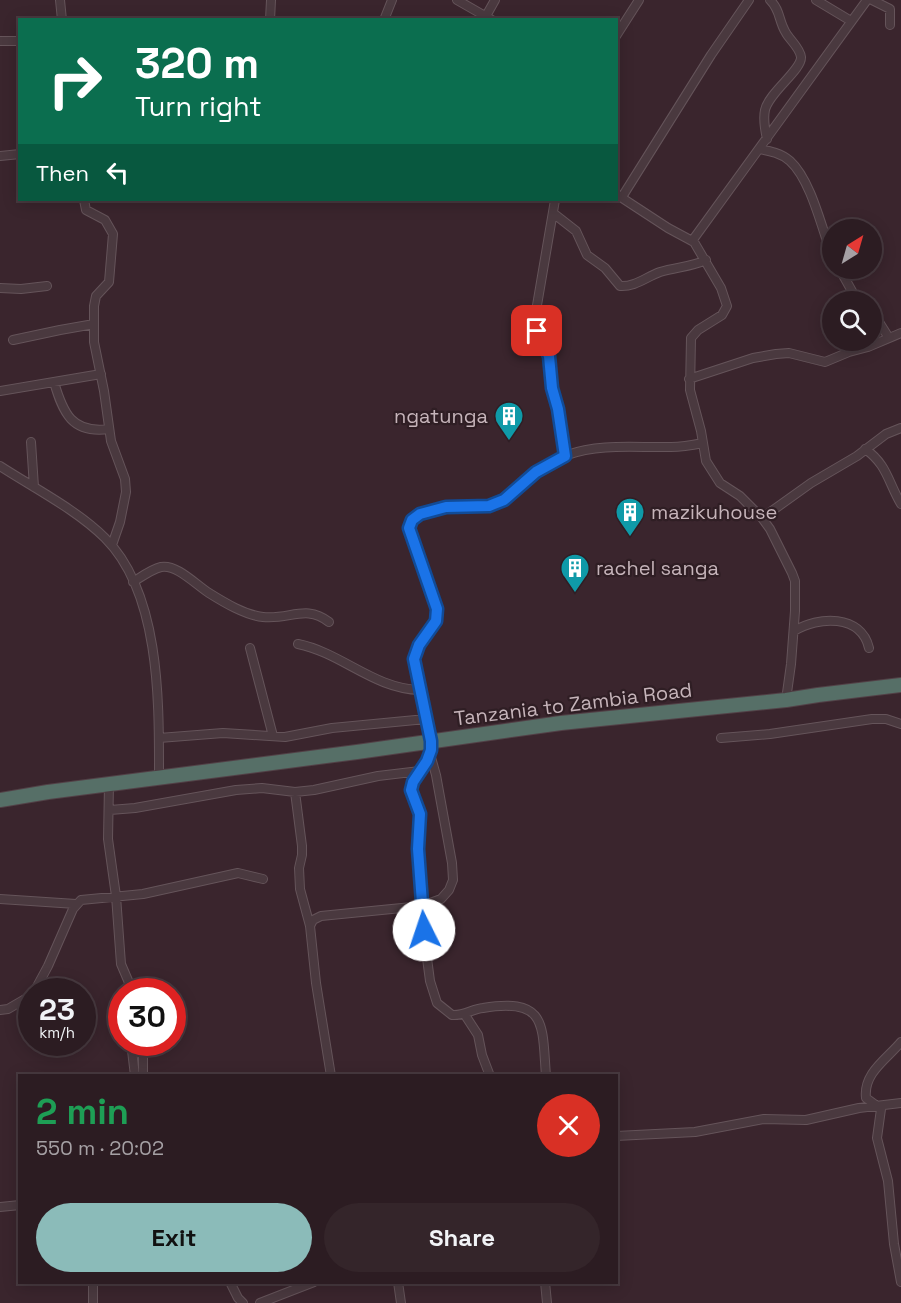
<!DOCTYPE html>
<html lang="en">
<head>
<meta charset="utf-8">
<style>
	:root { --surface:#2c1c22; --page:#34252a; --text:#f1f3f6; --muted:#a6a1a5; --line:#483a40; --accent:#8bbbb9 }
	body { margin:0; font-family:"Space Grotesk",sans-serif; background:var(--page); color:var(--text); height:100vh; display:flex; flex-direction:column; font-size:22px; white-space:nowrap }
	* { box-sizing:border-box; margin:0 }
	p { font-size:20px; color:var(--muted) }
	.icon { flex:none; width:33px; height:33px; fill:none; stroke:currentColor; stroke-width:2; stroke-linecap:round; stroke-linejoin:round }
	.map { position:relative; flex:1; overflow:hidden }
	.drawer { position:absolute; left:18px; top:1074px; width:600px; height:210px; display:flex; flex-direction:column; background:var(--surface); border-radius:0px; box-shadow:0 3px 15px #0003,0 0 0 2px var(--line) }
	.drawer>* { flex:none }
	.hud { position:absolute; left:18px; top:18px; width:600px; height:183px; border-radius:0px; box-shadow:0 3px 15px #0003,0 0 0 2px var(--line); background:#0b6e4f; color:#fff; overflow:hidden }
	.needle { width:39px; rotate:37deg }
	.fabs { position:absolute; left:822px; top:219px; display:grid; gap:12px }
	.fabs a { display:grid; place-items:center; width:60px; height:60px; border-radius:50%; background:var(--surface); box-shadow:0 3px 15px #0003,0 0 0 2px var(--line); font-size:30px }
	.speed { position:absolute; left:18px; top:978px; display:flex; gap:12px; font-size:30px; font-weight:700; text-align:center }
	.speed>* { display:grid; place-content:center; width:78px; height:78px; border-radius:50%; background:var(--surface); box-shadow:0 3px 15px #0003,0 0 0 2px var(--line); line-height:1 }
	.speed small { font-size:15px; font-weight:400 }
	.speed .limit { border:9px solid #d22; background:#fff; color:#111 }
	.pin { position:absolute; display:grid; place-items:center; width:51px; height:51px; color:#fff; margin:-26px; border-radius:12px; box-shadow:0 3px 9px #0006 }
	.me { position:absolute; width:66px; margin:-33px; rotate:356deg; stroke-linejoin:round; filter:drop-shadow(0 0 4px #0008) }
	.turn { display:flex; align-items:center; gap:21px; height:126px; padding:0 18px; font-size:27px }
	.turn .icon { width:78px; height:78px; stroke-width:2.5 }
	.turn b { display:block; font-size:42px; line-height:51px }
	.then { display:flex; align-items:center; height:57px; padding:0 18px; background:#0003; gap:12px; font-size:22px }
	.round { display:grid; place-items:center; flex:none; width:63px; height:63px; border-radius:32px; background:var(--page) }
	.head { display:flex; align-items:center; justify-content:space-between; height:102px; padding:0 18px }
	h1 { font-size:36px; font-weight:700; line-height:45px; color:#1e9e55 }
	.button { display:flex; gap:12px; margin-top:auto; padding:12px 18px }
	.button a { flex:1; height:69px; border-radius:36px; background:var(--accent); color:#111; font-size:24px; font-weight:700; line-height:69px; text-align:center }
	.button a+a { background:var(--page); color:var(--text) }
	.map>svg:first-child { display:block }
	.lines { fill:none; stroke-linecap:round; stroke-linejoin:round }
	.street-casing { stroke:#65545a; stroke-width:10 }
	.highway-casing { stroke:#524147; stroke-width:16 }
	.street { stroke:#4a393f; stroke-width:8 }
	.highway { stroke:#566f67; stroke-width:14 }
	.route-casing { stroke:#114b97; stroke-width:15 }
	.route { stroke:#1a73e8; stroke-width:10 }
	.labels { text-anchor:middle; dominant-baseline:central; stroke-width:4.5; stroke-linejoin:round; paint-order:stroke }
	.poi-label { font-size:20px; fill:#c6b4ba; stroke:#2f1e24; text-anchor:start }
	.street-label { font-size:20px; fill:#c6b4ba; stroke:#2f1e24 }
</style>
</head>
<body>
<div class="map">
<svg width="901" height="1303" viewBox="0 0 901 1303">
	<rect width="100%" height="100%" fill="#3a252d"/>
	<g class="lines">
		<!-- street casing -->
		<g class="street-casing">
			<path id="street" d="M60 0 62 20
				M457 0 492 20
				M816 0 851 21
				M872 0 890 9V25
				M486 16 495 0
				M270 20 271 0
				M384 20 392 0
				M616 36 639 0
				M0 41H20
				M767 139C765 130 763 119 765 110 769 92 802 70 801 57 800 48 790 40 786 33 778 20 781 11 770 0
				M759 149C770 151 781 153 790 161 811 180 822 229 832 256
				M0 156 20 154
				M616 194 668 228 694 242 721 288 727 306 722 315 698 330 691 338 690 390 701 431 706 461 720 483 740 496 762 518 770 529 792 573 795 581V611L791 664 786 700
				M622 197 711 55 749 0
				M84 200 86 210 105 220 113 234 109 282 96 296 94 306V342L104 391 111 441 125 479 126 492 120 522 112 545
				M555 200 535 317 537 331 549 356 552 388 558 409 565 456
				M553 213 576 231 587 255 605 268 620 286C635 287 646 277 660 272 676 267 691 267 706 260
				M692 241 867 0
				M839 268 853 293 861 302
				M0 288 21 289 47 286
				M872 311 889 338
				M13 340 60 330 94 324
				M689 379 753 358 776 354 789 353 825 362 849 352 868 347 901 333
				M54 382C63 413 72 434 109 429
				M0 391 101 374
				M31 442 34 487
				M865 449C887 464 888 482 901 504
				M0 466C34 488 77 510 105 538 161 594 159 704 159 777
				M762 518 811 483 857 456 886 434 901 428
				M133 582C141 577 152 569 161 567 177 564 196 585 209 593 225 603 245 615 263 617 290 620 306 604 329 622
				M794 631C818 616 861 614 869 648
				M298 644C342 653 374 689 420 690
				M250 648 273 736
				M159 738 223 733 285 737 332 728 426 719
				M721 738 770 734 872 719H886L901 724
				M109 784 108 839 116 896 121 964 133 992
				M295 792 302 846V855L299 868 300 889 310 926
				M110 810 135 808 236 790 262 788 295 792 314 790 378 776 420 771
				M0 899 76 904
				M34 992 48 966 73 909 81 900 143 894 238 873 263 879
				M0 1010 8 1009 32 995
				M465 1015 478 1035 482 1055 490 1076
				M131 1042 135 1076
				M901 1042C887 1059 863 1073 866 1098L881 1109 877 1138 888 1181 894 1244 901 1282
				M143 1076V1042
				M331 1076 316 983 310 926 313 920 321 916 422 906 441 899 449 890 453 880 452 863 436 775 430 754
				M546 1076C542 1026 548 997 483 1008 472 1009 464 1016 452 1015L437 1003 430 981 425 943 418 849 420 814 411 790 413 781 425 765 431 750 414 659C419 638 438 629 437 609L410 535V524C426 499 465 512 487 506 506 502 517 487 531 475 541 467 555 460 567 455 601 443 637 448 671 447 682 447 693 445 703 443
				M616 1136 695 1132 764 1119 806 1120 859 1108 901 1103
				M0 1207 20 1205
				M230 1282 238 1298 243 1303
				M398 1282 401 1303
				M545 1282 547 1303
				M93 1303V1282
				M260 1303 314 1282"/>
		</g>
		<!-- highway casing -->
		<g class="highway-casing">
			<path id="highway" d="M0 800 48 792 357 752 561 723 786 700 818 695 901 685"/>
		</g>
		<!-- street -->
		<use href="#street" class="street"/>
		<!-- highway -->
		<use href="#highway" class="highway"/>
	</g>
	<g class="lines">
		<!-- route casing -->
		<g class="route-casing">
			<path id="route" d="M424 930 418 849 420 814 411 790 413 782 427 761 431 750V741L414 659 419 645 436 621 437 609 409 528 412 520 420 514 446 507 489 506 504 500 536 472 565 456 558 409 552 388 549 356 537 331"/>
		</g>
		<!-- route -->
		<use href="#route" class="route"/>
	</g>
	<!-- icons -->
	<defs>
		<g id="building-pin" transform="scale(1.5)"><path d="M0 17L-7.5 6A9.5 9.5 0 1 1 7.5 6Z" fill="#0f9aa8" stroke="#2f1e24"/><path d="M-4-6H4V6H1V3H-1V6H-4ZM-2.5-4.3h1.7v1.8h-1.7ZM.8-4.3h1.7v1.8H.8ZM-2.5-1h1.7V.8h-1.7ZM.8-1h1.7V.8H.8Z" fill="#fff"/></g>
	</defs>
	<g fill-rule="evenodd">
		<use href="#building-pin" x="509" y="416"/>
		<use href="#building-pin" x="630" y="512"/>
		<use href="#building-pin" x="575" y="568"/>
	</g>
	<g class="labels">
		<!-- poi labels -->
		<g class="poi-label">
			<text x="488" y="416" text-anchor="end">ngatunga</text>
			<text x="651" y="512">mazikuhouse</text>
			<text x="596" y="568">rachel sanga</text>
		</g>
		<!-- street labels -->
		<g class="street-label">
			<text transform="translate(573 704) rotate(-7)">Tanzania to Zambia Road</text>
		</g>
	</g>
</svg>
<div class="fabs">
<a><svg class="needle" viewBox="-14 -14 28 28"><path d="M0-13l5 13h-10z" fill="#e53935"/><path d="M0 13l5-13h-10z" fill="#a6a1a5"/></svg></a>
<a><svg class="icon" aria-label="search" viewBox="0 0 24 24"><circle cx="10" cy="10" r="6"/><path d="M15 15l6 6"/></svg></a>
</div>
<div class="speed"><div>23<small>km/h</small></div><div class="limit">30</div></div>
<div class="pin" style="left:537px;top:331px;background:#d93025"><svg class="icon" aria-label="arrive" viewBox="0 0 24 24"><path d="M6 21V4h12l-3 4 3 4H6"/></svg></div>
<svg class="me" style="left:424px;top:930px" viewBox="-20 -20 40 40"><circle r="19" fill="#fff"/><path d="M0-13L10 11 0 6-10 11z" fill="#1a73e8"/></svg>
<div class="hud">
<div class="turn"><svg class="icon" aria-label="right" viewBox="0 0 24 24"><path d="M7 20v-9h11M14 6l5 5-5 5"/></svg><div><b>320 m</b>Turn right</div></div>
<div class="then">Then<svg class="icon" aria-label="left" viewBox="0 0 24 24"><path d="M17 20v-9H6M10 6l-5 5 5 5"/></svg></div>
</div>
<section class="drawer">
<div class="head"><div><h1>2 min</h1><p>550 m · 20:02</p></div><a class="round" style="background:#d93025;color:#fff"><svg class="icon" aria-label="close" viewBox="0 0 24 24"><path d="M6 6l12 12M18 6L6 18"/></svg></a></div>
<div class="button"><a>Exit</a><a>Share</a></div>
</section>
</div>
</body>
</html>
